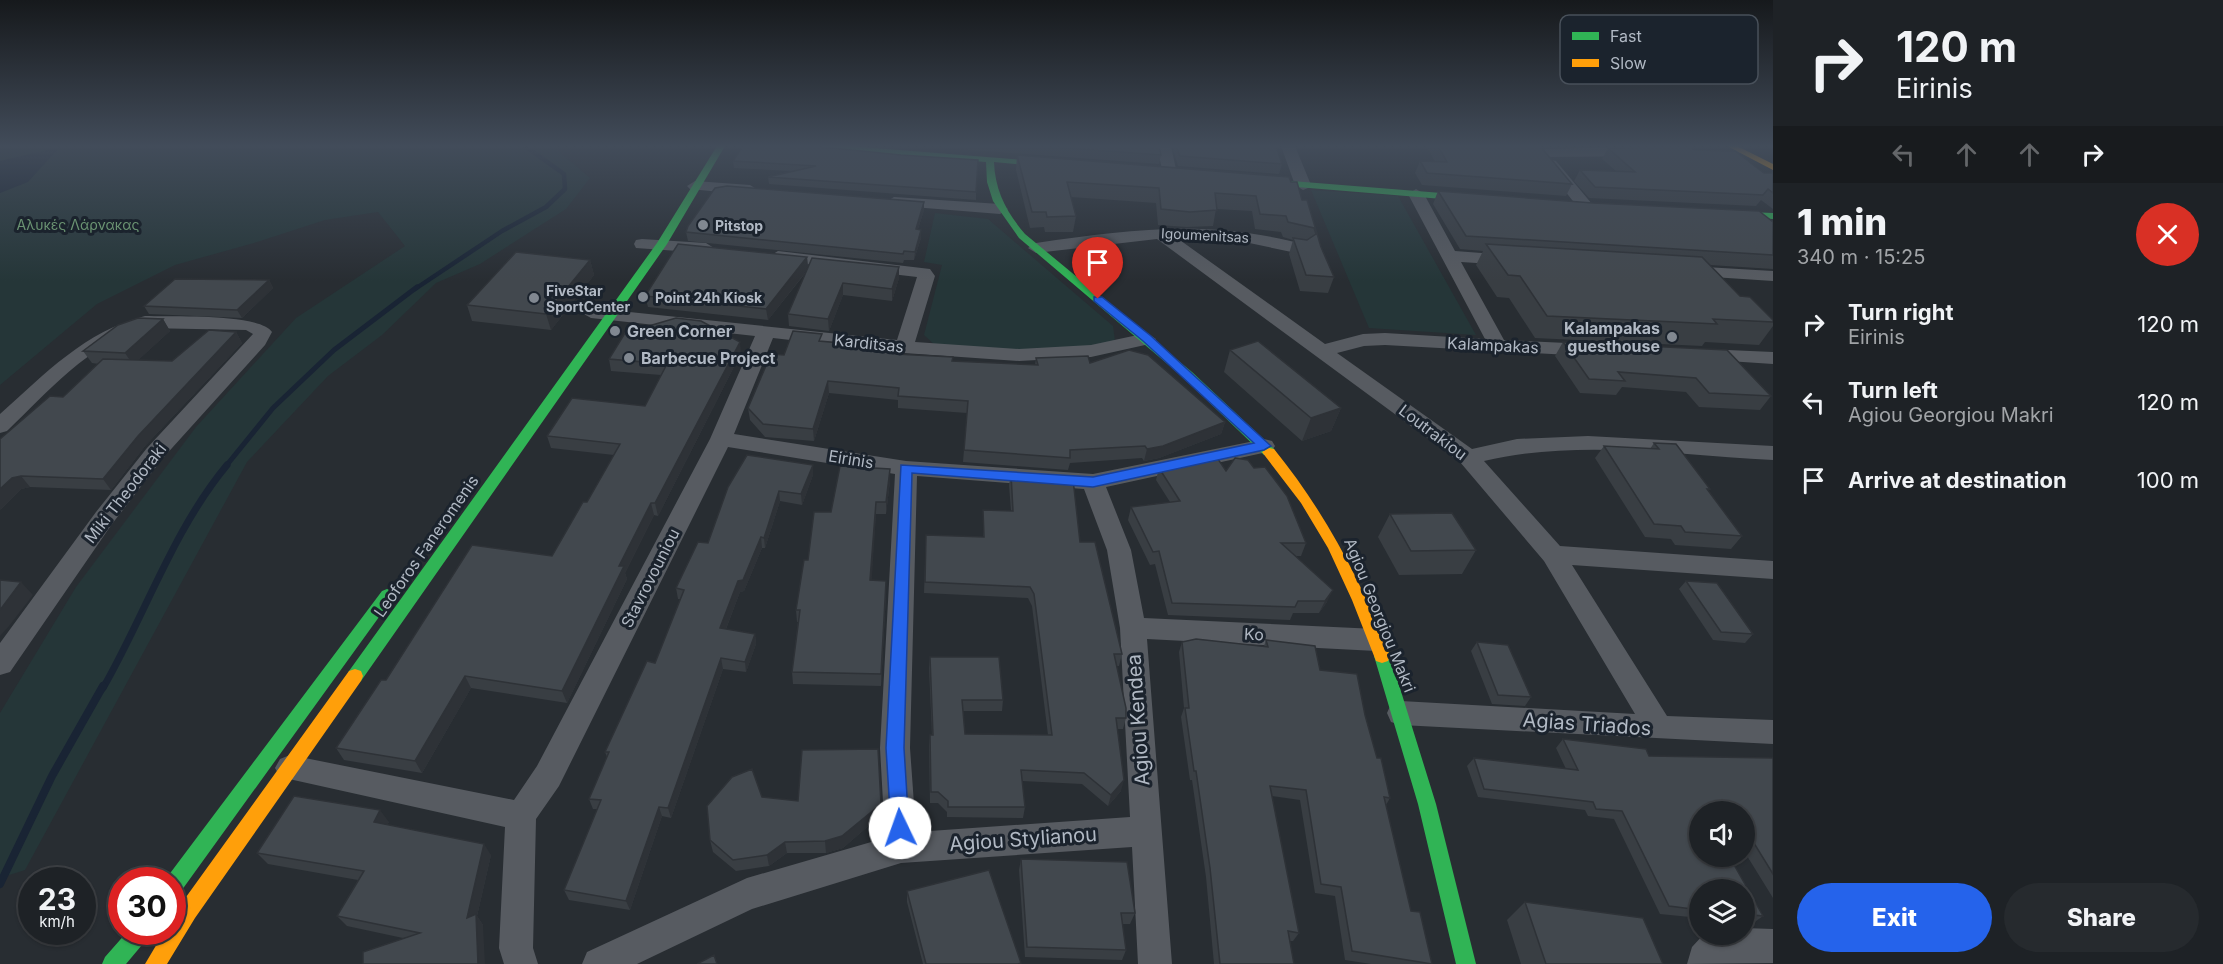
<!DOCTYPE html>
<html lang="en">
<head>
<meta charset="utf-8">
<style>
	:root { --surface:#1e2226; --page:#262a2e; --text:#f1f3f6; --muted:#a1a4a7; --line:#3c3f43; --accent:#2563eb }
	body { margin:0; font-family:Inter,sans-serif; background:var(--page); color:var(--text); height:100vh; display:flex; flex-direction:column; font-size:22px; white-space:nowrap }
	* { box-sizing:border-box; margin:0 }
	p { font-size:20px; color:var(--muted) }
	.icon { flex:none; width:33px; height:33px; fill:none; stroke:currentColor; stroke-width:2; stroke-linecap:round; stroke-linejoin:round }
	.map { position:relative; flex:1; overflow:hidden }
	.panel { display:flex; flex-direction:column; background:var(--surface); width:450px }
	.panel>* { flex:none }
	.guide { background:#1e2226; color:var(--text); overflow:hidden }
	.buttons { position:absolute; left:1689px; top:801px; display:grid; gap:12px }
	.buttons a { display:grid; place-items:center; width:66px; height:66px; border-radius:50%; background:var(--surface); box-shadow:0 2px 4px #0004,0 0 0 2px var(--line); font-size:30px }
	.speed { position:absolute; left:18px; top:867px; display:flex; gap:12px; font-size:30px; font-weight:700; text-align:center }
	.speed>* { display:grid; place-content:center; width:78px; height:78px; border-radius:50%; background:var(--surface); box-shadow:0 2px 4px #0004,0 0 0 2px var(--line); line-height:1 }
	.speed small { font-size:15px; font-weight:400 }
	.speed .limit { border:9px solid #d22; background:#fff; color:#111 }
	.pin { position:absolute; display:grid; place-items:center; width:51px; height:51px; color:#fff; margin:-62px -26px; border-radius:50% 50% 50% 0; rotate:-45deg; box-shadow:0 0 6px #0007 }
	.pin .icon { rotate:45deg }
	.me { position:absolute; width:66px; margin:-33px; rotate:357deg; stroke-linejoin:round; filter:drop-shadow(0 0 4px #0008) }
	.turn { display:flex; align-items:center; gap:21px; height:126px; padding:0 24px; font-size:27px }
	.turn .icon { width:78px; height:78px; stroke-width:2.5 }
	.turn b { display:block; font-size:42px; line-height:51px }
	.lanes { display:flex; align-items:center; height:57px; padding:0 24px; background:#0003; justify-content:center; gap:30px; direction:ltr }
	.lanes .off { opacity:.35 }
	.round { display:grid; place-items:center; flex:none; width:63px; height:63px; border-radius:32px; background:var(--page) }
	.headline { display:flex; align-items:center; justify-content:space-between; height:102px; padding:0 24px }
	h1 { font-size:36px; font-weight:800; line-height:45px }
	.action { display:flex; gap:12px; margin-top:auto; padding:12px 24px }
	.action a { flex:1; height:69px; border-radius:36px; background:var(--accent); color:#fff; font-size:24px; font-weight:800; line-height:69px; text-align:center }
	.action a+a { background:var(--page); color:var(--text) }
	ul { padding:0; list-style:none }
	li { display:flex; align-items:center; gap:18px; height:78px; padding:0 24px }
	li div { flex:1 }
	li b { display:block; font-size:22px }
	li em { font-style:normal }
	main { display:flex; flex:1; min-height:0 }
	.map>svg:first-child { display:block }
	.green { fill:#253638 }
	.water { fill:#192434 }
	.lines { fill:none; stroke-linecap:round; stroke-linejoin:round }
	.stream-far3 { stroke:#192434; stroke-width:4.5 }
	.stream-far2 { stroke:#192434; stroke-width:5 }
	.stream-far1 { stroke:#192434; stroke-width:7 }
	.stream { stroke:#192434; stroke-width:8 }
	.street { fill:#575b61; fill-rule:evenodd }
	.fast { fill:#30b455; fill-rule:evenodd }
	.slow { fill:#ff9f0a; fill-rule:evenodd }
	.wall { fill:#393e43 }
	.shaded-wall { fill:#2e3237 }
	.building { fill:#42484e; stroke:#2e3237; stroke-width:1.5 }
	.route { fill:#2563eb; stroke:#184099; stroke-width:1.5 }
	.poi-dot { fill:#818891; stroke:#1b232d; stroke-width:2 }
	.labels { text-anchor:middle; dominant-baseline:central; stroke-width:6; stroke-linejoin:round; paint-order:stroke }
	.far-park-label { font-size:14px; fill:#6a9372; stroke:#1b232d }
	.far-poi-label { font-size:14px; font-weight:bold; fill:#b1b9c4; stroke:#1b232d; text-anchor:start }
	.far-street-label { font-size:14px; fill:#b1b9c4; stroke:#1b232d }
	.poi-label { font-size:16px; font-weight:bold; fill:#b1b9c4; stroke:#1b232d; text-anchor:start }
	.street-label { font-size:16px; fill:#b1b9c4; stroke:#1b232d }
	.near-street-label { font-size:20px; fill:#b1b9c4; stroke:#1b232d }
	.key { fill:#1b232d; stroke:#48505a; stroke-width:1.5 }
	.key-label { font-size:16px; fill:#b1b9c4 }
</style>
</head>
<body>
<main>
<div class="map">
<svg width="1773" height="964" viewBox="0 0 1773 964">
	<rect width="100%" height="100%" fill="#282d32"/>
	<!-- green -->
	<path class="green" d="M0 146H552L590 178 566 209 480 264 436 283 382 335 328 376 247 462 25 870 0 878V713L76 587 196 427 296 318 405 246 378 212 325 220 254 243 175 265 97 304 0 385Z
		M1311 190 1398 196 1476 335 1369 328Z
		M935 213 988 219 1113 326 1115 341 1081 349 1019 351 937 347 924 335 942 265 924 262Z"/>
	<!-- water -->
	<path class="water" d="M60 147 28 182 0 193V161Z"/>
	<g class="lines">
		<!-- stream-far3 -->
		<path class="stream-far3" d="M415 289 502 231 546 207 565 189 564 174 525 146"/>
		<!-- stream-far2 -->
		<path class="stream-far2" d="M226 466 273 408 334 350 417 287"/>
		<!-- stream-far1 -->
		<path class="stream-far1" d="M103 688C145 615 173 530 227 465"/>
		<!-- stream -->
		<path class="stream" d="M0 884 52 776 103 686"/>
		<!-- street -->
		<path class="street" d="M1157 146H1171L1177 174 1175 177 1170 178 1163 174Z
			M1281 146H1295L1311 185 1308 188 1303 190 1295 185Z
			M1680 146H1694L1689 153 1666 156 1541 157 1534 153 1541 149Z
			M1551 160 1556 161 1592 204 1594 207 1592 210H1580L1546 167 1544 164Z
			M695 181 750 185 758 190 750 195 690 189 687 186Z
			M1416 189 1424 194 1455 251 1508 255 1516 260 1508 265 1461 262 1504 340 1588 344 1598 350 1588 356 1385 345 1364 346 1337 353 1472 449 1517 439 1588 436 1773 446V460C1678 455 1577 439 1484 461L1560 546 1773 561V579L1572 565 1667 716 1773 720V744L1401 725 1391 722 1387 713 1391 704 1401 701 1635 714 1544 561 1460 462 1157 239 1036 253 1028 248 1036 243C1135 229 1208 219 1307 245L1309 249 1301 254 1235 240 1177 238 1325 344 1363 334 1385 333 1485 339 1408 194Z
			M894 197 1000 204 1008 209 1000 214 888 205 886 202Z
			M642 239 706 243 714 248 706 253 636 248 634 244 636 240Z
			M778 251 930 269 935 276 915 342 1019 349 1091 345 1147 333 1156 339 1154 343 1091 357 1019 361 904 353 773 338 734 434 906 461 1093 474 1264 439 1272 441 1275 446 1272 451 1106 487 1131 550 1144 618 1376 629 1385 633 1389 640 1385 647 1376 651 1147 639 1172 964H1138L1132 847 901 863 752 909 637 964H582L587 952 747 878 885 838 880 748 895 474 728 447 559 786 536 819 533 948 538 964H504L499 948 505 827 280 777 275 768 280 759 290 755 514 800 537 766 710 439 755 336 591 318 582 313 591 308 897 340 917 277 772 260 770 256ZM917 476 1084 489 1107 550 1120 628 1130 817 916 832 910 748Z
			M1688 266 1773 271V281L1682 275 1679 271Z
			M145 316C170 317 259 313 272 332L265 345 163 458 112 524 10 672 0 675V643L96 512 147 448 253 334 246 330 145 328C89 343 48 392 7 431L0 433V414C45 374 85 331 145 316Z
			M1705 349 1773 352V364L1698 359 1695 355Z
			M1744 928 1773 929V963L1687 964 1692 947 1704 934H1744Z"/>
		<!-- fast -->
		<path class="fast" d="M717 146H725L667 244 361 681 355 683 349 681 347 676 349 671 657 243Z
			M819 146H850L1063 163 1064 165 1060 168 994 162C995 191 1007 213 1025 234L1192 372 1274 449 1276 452 1274 455H1264L1184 378 1019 238 993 201 987 182 986 162 823 149Z
			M1253 178 1479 196 1484 199 1479 202 1250 183V179Z
			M1723 211 1773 213V219L1720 216V212Z
			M387 589 392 591 395 595 392 599 179 894 172 896V880H165L382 591Z
			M1382 649 1388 651 1390 656 1436 804 1476 964H1456L1418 804 1374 656 1376 651Z
			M127 932H150L147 939 126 964H102L105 957Z"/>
		<!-- slow -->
		<path class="slow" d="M1727 146H1737L1773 164V170Z
			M1269 448 1274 449C1325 512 1361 580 1390 656L1388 661 1382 663 1376 661 1352 600 1328 548 1301 503 1262 452Z
			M355 669 361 671 363 676 361 681 195 918 167 964H145L164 932H172V917L181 904 349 671Z"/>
	</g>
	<!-- wall -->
	<path class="wall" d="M943 146H1159L1161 155 1159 164 944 148Z
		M1172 146H1276L1282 164 1279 174 1178 166Z
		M1427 146H1540L1572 184 1566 196 1422 185 1415 173 1420 161 1435 162Z
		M822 147 976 192V200L769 184 768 177 791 171 734 168 733 161Z
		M1608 148 1694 150 1764 173H1773V209L1761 200 1756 206 1589 198 1574 181 1580 170 1616 171 1602 159Z
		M1017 155 1291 182 1302 200H1307L1321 247 1334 277 1328 293 1300 291 1289 254 1293 240 1283 237 1281 232 1255 229 1252 211 1216 209 1213 226 1187 227 1158 225 1156 203 1071 197 1076 216 1073 232H1045L1044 227 1030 228 1016 170Z
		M1438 191 1773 222V269L1710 265 1740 296 1773 322V326L1759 345 1705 342 1702 346 1535 338 1509 298 1497 297 1476 265 1483 251 1460 249 1433 204Z
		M924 210 918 229 921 238 914 260H904L903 263 688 241 686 232Z
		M807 257 808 267H899V278L892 301 843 295 829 331 789 326 788 314 807 271 768 320 648 307 645 296Z
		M590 260 594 275 551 330 472 321 467 305Z
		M269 280 273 288 242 318 149 314 144 306Z
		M163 319 170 331 138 360 172 361 236 332 242 343 145 446 111 490 30 487 21 489 0 510 63 397 99 364 92 363 83 351Z
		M822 341 897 348V354L952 361 1035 365 1036 358 1090 363 1225 422 1221 434 1159 458 1144 461 1142 458 1070 463 1068 470 963 462 967 413 898 408V400L829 393 814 441 765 437 750 420 748 408 784 355Z
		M1563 342 1771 396 1760 410 1699 407 1686 392 1622 387 1616 395 1580 393 1555 356Z
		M1230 350 1341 408 1331 431 1302 441 1224 372Z
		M741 353 658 516 654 515 625 573 627 579 567 703 471 688 422 773 344 760 336 748 386 680 552 556 587 502 614 455 551 448 547 436 645 406 661 375 611 371 609 359Z
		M1654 443 1710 489 1708 491 1742 536 1731 549 1675 545 1671 539 1645 537 1595 458 1604 446 1650 449Z
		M1159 468 1226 471 1254 468 1306 543 1301 556H1296L1327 602 1319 613H1293L1290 620 1168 615 1155 564 1150 565 1128 520 1131 507 1170 502 1156 480Z
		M890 469V481L886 514H876L871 580 886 593 881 686 793 684 792 672 798 622H797L796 610 808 560 831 512Z
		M1011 474 1080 542 1122 654 1119 666H1116L1126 718 1123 729H1117L1121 791 1108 806 1082 784 1022 781 1025 807 1023 818 947 817V812L938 803H930L929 746 930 735H932L929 668 930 657 1003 700 1002 711H963L965 734 1048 735 1032 606 1028 598 924 593 926 535 983 537V510L1011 511 1009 485Z
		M813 475 802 505 780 501 765 548H762L744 591 740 592 726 629 755 634 756 644 746 672 723 669 671 818 662 816 630 910 569 900 564 890 597 809H593L589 799 607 757 605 752 655 663 681 599H678L676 588 708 543 728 487Z
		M1390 514 1476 550 1462 574 1399 575 1378 537Z
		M1686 581 1753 634 1745 643 1713 640 1679 589Z
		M1266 640 1320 670 1365 715 1377 758 1390 798 1386 805 1411 911 1432 964H1371L1345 960 1335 896 1315 893 1300 800 1272 796 1299 933 1293 941H1290L1294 964H1214L1206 877 1192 780H1190L1181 717 1184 708 1179 652 1182 642 1264 646Z
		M1477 642 1531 697 1525 706 1492 704 1471 651Z
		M1563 739 1649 756 1773 758V898L1744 851V812H1700L1763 916 1752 924 1744 923V890H1700V918L1660 914 1614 819 1588 816 1585 810 1478 797 1467 766 1474 758 1566 769 1556 748Z
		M762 797 881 815 843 848 826 853H787L769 866 736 871 713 852 710 840Z
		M389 822 387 825 491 855 477 916 483 925 403 938 347 926 337 916 358 880 268 864 257 853Z
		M1021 859 1135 913 1130 924H1122L1126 950 1122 960 1025 957 1019 870Z
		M907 891 1021 963V964H923L907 902Z
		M1525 902 1663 964H1521L1507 920Z"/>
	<!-- shaded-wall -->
	<path class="shaded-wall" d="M924 202V210L915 238 916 229Z
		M921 230V238L914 260 915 252Z
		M807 257 808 269 768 320 766 309Z
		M590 260 594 275 551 330 546 314Z
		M899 267V278L892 301V289Z
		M269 280 273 288 242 318 237 310Z
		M843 283V295L829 331 828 319Z
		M163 319 170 331 133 365 125 353Z
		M236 332 242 343 145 446 111 490 103 479 138 436Z
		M740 342 741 353 658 516 655 503Z
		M828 381 829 393 814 441 813 429Z
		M1341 408 1331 431 1302 441 1311 418Z
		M1225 422 1221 434 1159 458 1144 461 1147 449Z
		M813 465V475L802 505 801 494Z
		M890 469V481L886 514V502Z
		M21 476 30 487 21 489 0 510V489L12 478Z
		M779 491 780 501 765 548 764 538Z
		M876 502V514L871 592 870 580Z
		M651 503 654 515 625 573 627 579 567 703 562 691 619 566Z
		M761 537 762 548 744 591 740 592 722 639 720 628 738 581Z
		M886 581V593L881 686V674Z
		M21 582 33 595 9 626 0 636V610Z
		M1333 590 1327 602 1319 613 1325 601Z
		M755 634 756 644 746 672 745 662Z
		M721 658 723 669 671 818 668 808Z
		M465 676 471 688 422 773 415 761Z
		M1124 780 1121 791 1108 806 1111 795Z
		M881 804V815L843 848 826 853 825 841Z
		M659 807 662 816 630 910 626 901Z
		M380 810 389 822 382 834 374 822Z
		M785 842 787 853 769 866 767 855Z
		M484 844 491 855 477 916 483 925 485 964H478L467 918Z"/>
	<!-- building -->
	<path class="building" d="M743 146H819L822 147 901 155 978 160 976 192 768 177 816 166 733 161Z
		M1039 146H1159L1161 155Z
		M1176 146H1276L1282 164 1180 156Z
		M1438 146H1540L1572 184 1427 173 1420 161 1447 162Z
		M1689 146 1694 150 1735 151 1764 173H1773V193L1768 189 1763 195 1595 187 1580 170 1635 172 1608 148Z
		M1017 155 1289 177 1291 182H1297L1302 200H1307L1321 247 1334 277 1306 275 1293 238 1307 240 1316 234 1314 228 1288 222 1286 216 1260 214 1256 196 1215 193 1217 210 1190 212 1161 209 1159 188 1067 182 1076 216 1047 217 1046 212H1032Z
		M727 186 924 202 916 229 921 230 915 252 904 251 903 254 686 232 688 226 715 188Z
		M1438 191 1593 203 1759 211 1773 222V255L1466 236Z
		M678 244 807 257 766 309 645 296Z
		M1486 244 1702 257 1740 296 1750 297 1773 320V322L1713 319 1717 324 1547 316 1520 276 1508 275Z
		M516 252 590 260 546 314 467 305Z
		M812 258 899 267 892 289 843 283 828 319 788 314Z
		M175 279 269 280 237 310 144 306Z
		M138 318 163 319 125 353 83 351 118 325Z
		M676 318 701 321 740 342 655 503H651L619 566H624L562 691 465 676 415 761 336 748 381 680H386L472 545 552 556 583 502H587L620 444 547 436 572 398 645 406 667 364 609 359 625 333Z
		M209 330 236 332 138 436 103 479 21 476 12 478 0 489V439L50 396 63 397 103 359 172 361Z
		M793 331 822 334 819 341 897 348 896 354 953 357 952 361 1038 365 1036 358 1088 356 1090 363 1129 350 1148 355 1225 422 1163 446 1147 449 1145 446 1070 450V458L964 450 968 401 898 396 899 388 828 381 813 429 763 424 748 408 771 354 784 355Z
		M1258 341 1341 408 1311 418 1230 350Z
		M1563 342 1727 350 1771 396 1709 393 1696 378 1618 372 1625 381 1589 379Z
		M1654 443 1676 444 1710 489H1707L1742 536 1685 532 1681 526 1654 524 1604 446 1659 449Z
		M747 455 813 465 801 494 779 491 764 538 761 537 743 580 738 581 720 628 755 634 745 662 721 658 668 808 659 807 626 901 564 890 601 800 589 799 609 752H605L647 661 655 663 684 590 676 588 698 542 708 543 728 487Z
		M1235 458 1248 460 1254 468 1265 467 1287 496 1306 543H1281L1333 590 1325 601H1298L1295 607 1172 603 1159 551 1153 552 1131 507 1180 501 1159 468 1218 459 1226 471Z
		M840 466 890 469 886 502H876L870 580 886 581 881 674 792 672 800 610H796L804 560H808L814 512H831Z
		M1011 474 1073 479 1080 542H1095L1122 654H1114L1126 708V718H1116L1124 780 1111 795 1084 773 1021 770 1025 807H948V801L938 792H931L930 735H933L930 657H999L1003 700H962L965 734 1052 735 1034 594 1030 587 925 582 926 535 984 537 983 510 1013 511Z
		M1452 513 1476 550 1411 551 1390 514Z
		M0 580 21 582 0 610Z
		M1686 581 1717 583 1753 634 1721 632Z
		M1196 639 1268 647 1266 640 1315 646 1320 670 1357 674 1365 715 1377 758H1381L1390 798 1384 797 1411 911 1420 912 1432 964 1352 951 1341 887 1321 884 1306 790 1270 786 1299 933 1288 931 1294 964H1220L1210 868 1196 771H1194L1185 708H1189L1182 642Z
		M1477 642 1508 645 1531 697 1498 695Z
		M1563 739 1646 749 1649 756 1773 758V874L1744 827V812H1735L1734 811 1733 812H1700V856H1729L1763 916 1744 914V890H1700V910L1669 906 1622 811 1596 809 1593 802 1484 789 1474 758 1578 770Z
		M878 749 881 804 842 836 825 841 785 842 767 855 733 860 710 840 707 806 732 777 752 769 762 797 798 801 802 750Z
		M294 796 380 810 374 822 484 844 467 918 476 914 478 964H363V952L420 933 337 916 364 871 257 853Z
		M1021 859 1127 862 1135 913H1121L1126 950 1027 947Z
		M989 870 1021 963 1018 964H926L907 891Z
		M1525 902 1643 918 1663 964H1546Z
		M714 955 717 964H697Z"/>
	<!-- sky -->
	<linearGradient id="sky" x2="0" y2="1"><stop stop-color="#16191c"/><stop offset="0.52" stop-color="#424c5a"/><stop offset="1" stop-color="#424c5a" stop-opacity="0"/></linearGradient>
	<rect width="1773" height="281" fill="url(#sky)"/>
	<!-- route -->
	<path class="route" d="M1094 297H1102L1151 336 1271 446 1264 450 1093 487 912 473 904 748 909 828 907 834 900 837 893 834 891 828 886 748 901 465 1093 477 1254 443 1143 341 1094 301Z"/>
	<!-- markers -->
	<g class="poi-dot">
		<circle cx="703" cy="225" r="6"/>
		<circle cx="643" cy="297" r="6"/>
		<circle cx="534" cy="298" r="6"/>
		<circle cx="615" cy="331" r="6"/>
		<circle cx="1672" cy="337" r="6"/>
		<circle cx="629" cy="358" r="6"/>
	</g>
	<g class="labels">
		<!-- far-park labels -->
		<g class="far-park-label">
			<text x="78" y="224">Αλυκές Λάρνακας</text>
		</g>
		<!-- far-poi labels -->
		<g class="far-poi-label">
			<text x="715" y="225">Pitstop</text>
			<text x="546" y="290">FiveStar<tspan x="546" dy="16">SportCenter</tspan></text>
			<text x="655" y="297">Point 24h Kiosk</text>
		</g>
		<!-- far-street labels -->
		<g class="far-street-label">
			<text transform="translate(1205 235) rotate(3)">Igoumenitsas</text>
		</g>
		<!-- poi labels -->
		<g class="poi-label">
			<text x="1660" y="328" text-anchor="end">Kalampakas<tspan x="1660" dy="18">guesthouse</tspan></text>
			<text x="627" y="331">Green Corner</text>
			<text x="641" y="358">Barbecue Project</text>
		</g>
		<!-- street labels -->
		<g class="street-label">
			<text transform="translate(869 343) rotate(6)">Karditsas</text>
			<text transform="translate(1493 345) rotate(3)">Kalampakas</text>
			<text transform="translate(1433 432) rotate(37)">Loutrakiou</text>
			<text transform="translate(851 459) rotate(9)">Eirinis</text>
			<text transform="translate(125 493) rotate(-52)">Miki Theodoraki</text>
			<text transform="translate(426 546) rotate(-55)">Leoforos Faneromenis</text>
			<text transform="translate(650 578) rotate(-63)">Stavrovouniou</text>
			<text transform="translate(1380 615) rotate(68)">Agiou Georgiou Makri</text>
			<text transform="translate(1254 634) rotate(3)">Ko</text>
		</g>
		<!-- near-street labels -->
		<g class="near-street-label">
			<text transform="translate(1138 720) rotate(-94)">Agiou Kendea</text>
			<text transform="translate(1587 724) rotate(4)">Agias Triados</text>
			<text transform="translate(1023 839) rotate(-4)">Agiou Stylianou</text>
		</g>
	</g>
	<!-- legend -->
	<rect x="1560" y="15" width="198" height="69" rx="9" class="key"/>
	<rect x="1572" y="32" width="27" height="8" fill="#30b455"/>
	<rect x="1572" y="59" width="27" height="8" fill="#ff9f0a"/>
	<g class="key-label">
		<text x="1610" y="42">Fast</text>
		<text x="1610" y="69">Slow</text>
	</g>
</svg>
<div class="buttons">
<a><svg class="icon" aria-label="sound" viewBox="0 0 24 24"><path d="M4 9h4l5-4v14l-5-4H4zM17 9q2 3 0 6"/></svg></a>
<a><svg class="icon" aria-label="layers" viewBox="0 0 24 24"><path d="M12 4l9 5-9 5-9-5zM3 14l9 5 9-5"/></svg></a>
</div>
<div class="speed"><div>23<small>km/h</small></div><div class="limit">30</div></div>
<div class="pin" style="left:1098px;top:299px;background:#d93025"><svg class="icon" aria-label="arrive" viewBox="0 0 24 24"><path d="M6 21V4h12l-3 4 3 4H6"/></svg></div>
<svg class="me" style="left:900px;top:828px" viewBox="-20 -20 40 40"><circle r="19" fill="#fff"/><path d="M0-13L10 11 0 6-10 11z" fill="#2563eb"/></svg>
</div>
<section class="panel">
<div class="guide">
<div class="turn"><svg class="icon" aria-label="right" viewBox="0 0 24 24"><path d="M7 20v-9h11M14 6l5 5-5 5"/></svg><div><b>120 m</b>Eirinis</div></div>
<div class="lanes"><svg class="icon off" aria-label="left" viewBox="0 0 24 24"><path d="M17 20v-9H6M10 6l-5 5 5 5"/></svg><svg class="icon off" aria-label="ahead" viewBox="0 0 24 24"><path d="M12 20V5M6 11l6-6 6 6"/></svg><svg class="icon off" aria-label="ahead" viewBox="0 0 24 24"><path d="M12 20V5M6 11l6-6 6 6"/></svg><svg class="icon" aria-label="right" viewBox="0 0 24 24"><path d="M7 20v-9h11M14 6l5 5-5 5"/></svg></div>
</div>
<div class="headline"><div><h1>1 min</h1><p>340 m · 15:25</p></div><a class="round" style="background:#d93025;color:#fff"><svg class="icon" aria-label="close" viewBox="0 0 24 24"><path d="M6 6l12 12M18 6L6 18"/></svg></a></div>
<ul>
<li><svg class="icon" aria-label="right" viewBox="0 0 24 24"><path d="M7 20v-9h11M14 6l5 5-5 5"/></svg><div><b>Turn right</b><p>Eirinis</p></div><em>120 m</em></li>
<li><svg class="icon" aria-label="left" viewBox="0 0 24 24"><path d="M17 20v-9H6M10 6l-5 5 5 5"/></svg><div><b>Turn left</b><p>Agiou Georgiou Makri</p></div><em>120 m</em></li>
<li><svg class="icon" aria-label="arrive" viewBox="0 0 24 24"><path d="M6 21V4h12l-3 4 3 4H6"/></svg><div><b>Arrive at destination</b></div><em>100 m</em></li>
</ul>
<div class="action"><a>Exit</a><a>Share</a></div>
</section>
</main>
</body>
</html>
